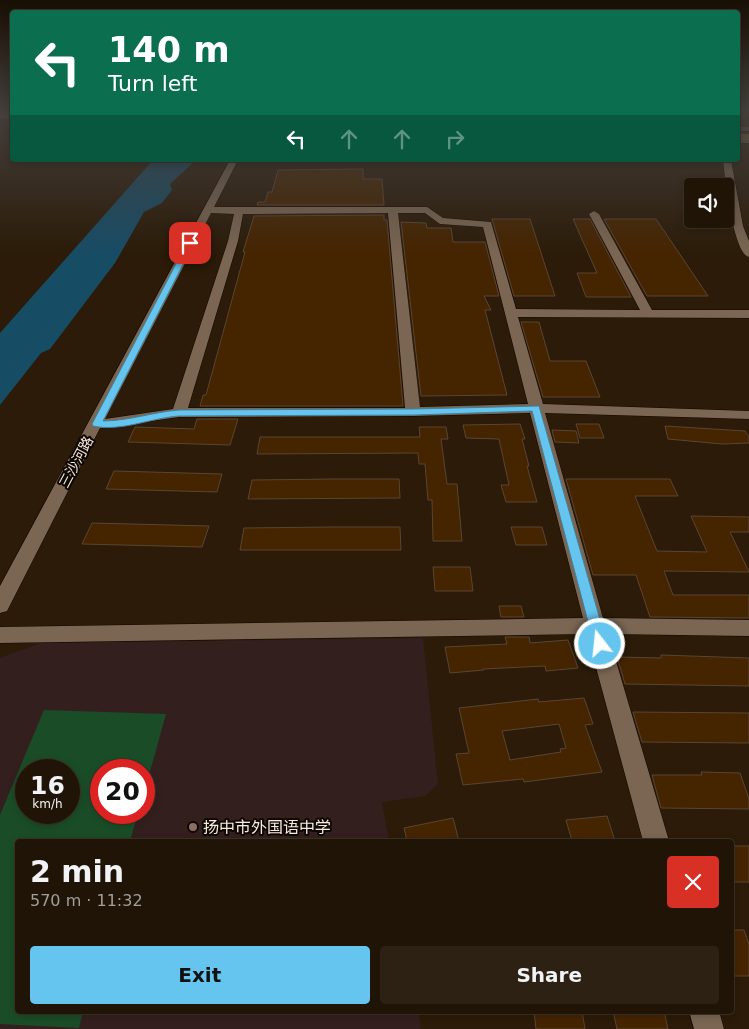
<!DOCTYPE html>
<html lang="en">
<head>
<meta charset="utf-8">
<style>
	:root { --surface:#201406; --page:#2d2114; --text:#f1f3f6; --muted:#a29e9b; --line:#3d3328; --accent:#65c5ee }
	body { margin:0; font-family:"DejaVu Sans","Noto Sans SC",sans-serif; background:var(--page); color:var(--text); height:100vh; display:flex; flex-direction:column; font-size:19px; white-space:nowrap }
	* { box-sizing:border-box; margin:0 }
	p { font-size:16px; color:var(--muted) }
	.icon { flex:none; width:28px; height:28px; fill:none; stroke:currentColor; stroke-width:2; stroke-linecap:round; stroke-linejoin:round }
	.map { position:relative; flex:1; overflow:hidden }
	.side { position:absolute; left:15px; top:839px; width:719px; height:175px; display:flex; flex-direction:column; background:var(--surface); border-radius:5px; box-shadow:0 2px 8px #0003,0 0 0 1px var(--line) }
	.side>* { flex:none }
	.guide { position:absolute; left:10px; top:10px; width:730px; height:152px; border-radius:5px; box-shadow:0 2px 8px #0003,0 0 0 1px var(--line); background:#0b6e4f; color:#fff; overflow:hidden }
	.buttons { position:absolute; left:684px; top:178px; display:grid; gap:10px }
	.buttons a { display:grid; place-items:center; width:50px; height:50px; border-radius:5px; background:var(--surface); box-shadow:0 2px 8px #0003,0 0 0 1px var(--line); font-size:25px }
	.speed { position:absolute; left:15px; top:759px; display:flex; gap:10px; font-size:25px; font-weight:700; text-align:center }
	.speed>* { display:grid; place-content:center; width:65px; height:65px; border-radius:50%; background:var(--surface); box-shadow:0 2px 8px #0003,0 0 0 1px var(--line); line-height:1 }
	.speed small { font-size:12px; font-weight:400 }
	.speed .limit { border:8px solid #d22; background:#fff; color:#111 }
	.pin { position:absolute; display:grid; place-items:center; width:42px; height:42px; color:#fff; margin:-21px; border-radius:10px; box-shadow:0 2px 8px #0006 }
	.me { position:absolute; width:55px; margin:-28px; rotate:344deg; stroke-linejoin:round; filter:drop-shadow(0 0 4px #0008) }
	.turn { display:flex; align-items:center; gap:18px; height:105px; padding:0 15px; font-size:22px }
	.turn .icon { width:65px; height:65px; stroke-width:2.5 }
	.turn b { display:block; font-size:35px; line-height:42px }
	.lanes { display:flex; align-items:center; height:48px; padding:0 15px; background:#0003; justify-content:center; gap:25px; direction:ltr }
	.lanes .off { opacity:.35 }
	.round { display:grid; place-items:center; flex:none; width:52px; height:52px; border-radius:5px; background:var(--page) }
	.headline { display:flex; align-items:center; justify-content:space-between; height:85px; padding:0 15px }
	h1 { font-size:30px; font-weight:800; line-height:38px }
	.action { display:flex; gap:10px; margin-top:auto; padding:10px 15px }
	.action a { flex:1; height:58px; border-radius:5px; background:var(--accent); color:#111; font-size:20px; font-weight:800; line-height:58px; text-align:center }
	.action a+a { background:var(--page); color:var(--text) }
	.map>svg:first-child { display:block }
	.education { fill:#33201e; fill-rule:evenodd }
	.green { fill:#1a4d27; fill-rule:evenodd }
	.water { fill:#174c65 }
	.building { fill:#452400; stroke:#5a4534; fill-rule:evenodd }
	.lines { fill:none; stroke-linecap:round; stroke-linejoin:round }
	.minor-casing { stroke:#130500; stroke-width:1 }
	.major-casing { stroke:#130500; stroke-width:2 }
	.minor { fill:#7a6652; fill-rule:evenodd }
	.major { fill:#a07a2d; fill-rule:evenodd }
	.route { fill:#65c5ee; stroke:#42809b }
	.education-dot { fill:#8d6e63; stroke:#0e0702; stroke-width:2 }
	.labels { text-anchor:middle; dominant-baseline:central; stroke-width:4; stroke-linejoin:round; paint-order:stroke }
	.street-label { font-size:14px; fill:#f7ebe0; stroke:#0e0702 }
	.near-poi-label { font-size:16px; fill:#f7ebe0; stroke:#0e0702; text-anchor:start }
</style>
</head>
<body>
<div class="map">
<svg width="749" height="1029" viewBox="0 0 749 1029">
	<rect width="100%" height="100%" fill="#2b1b08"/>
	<!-- education -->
	<path class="education" d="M423 638 438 784 425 796 382 802 389 841H18V1011H418L421 1029H0V658L41 643ZM26 770H69V812H26ZM101 770H144V812H101Z"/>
	<!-- green -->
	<path class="green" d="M44 710 166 714 144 793V770H101V812L138 813 130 841H18V1011H83L79 1028 0 1024V815ZM26 770H69V812H26Z"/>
	<!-- water -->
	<path class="water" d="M153 160H196L170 184 172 190 162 203 144 212 115 263 50 349 41 353 0 405V333Z"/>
	<!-- building -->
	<path class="building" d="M363 169V179H382L384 205H257L258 202H265L268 192H272L278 170Z
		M384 215V220H387L403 406H200L203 395H206L245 252H243L254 216Z
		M492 219H530L555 296H514Z
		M573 219H590L631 297H586L577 273H597Z
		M604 219H656L708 296H647Z
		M401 222 426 223 427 228H451L453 242H485L499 296H484L491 310H485L507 395 421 396Z
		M521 322H539L550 361H586L600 397H543Z
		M197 419H238L230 445 128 442 135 427 194 429Z
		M520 424 525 439H522L529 466H527L537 502H506L501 485H509L499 439 466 438 463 425Z
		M576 424H599L604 438H580Z
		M665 426 745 431 749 437V443L722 444 668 439Z
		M419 427H446L448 439H441L447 484H457L462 541H433L432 500H428L425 464H419L418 453 257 454 260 437H420Z
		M552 430 576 431 579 443 555 442Z
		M114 471 222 474 217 492 106 489Z
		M334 479H399L400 498 248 499 252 480Z
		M566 479H670L678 496H635L657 551 707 552 691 516 749 517V532H730L749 572 664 571 673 595H749V618L650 617 636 575H593Z
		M92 523 209 526 202 547 82 544Z
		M330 527H400L401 550H240L244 528Z
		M511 527H542L547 545H516Z
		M433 567H470L473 591H435Z
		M499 606H521L524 617H501Z
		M505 637H529L530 643 568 640 578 668 546 671 545 666 483 669 484 670 450 673 445 647 507 644Z
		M661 655 749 658V686L625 684 617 657 661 658Z
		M584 698 593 724 585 725 602 772 524 782 523 779 463 785 456 754 469 753 459 708 538 699 539 702ZM559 724 566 748 560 749 561 752 510 760 502 731Z
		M633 712 749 713V743L642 742Z
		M701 772 740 773 749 799V809L661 808 652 775H702Z
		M607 816 615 841H572L566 820Z
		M453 818 459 841H407L404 828Z
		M731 846H749V882H731Z
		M731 930H744L749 944V976H731Z
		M534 1011H582L585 1029H536Z
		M613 1011H664L668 1029H617Z"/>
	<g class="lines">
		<!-- minor casing -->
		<g class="minor-casing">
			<path id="minor" d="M0 114H12V118H0Z
				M738 127H749V131H738Z
				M738 139H749V143H738Z
				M230 160H238L214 207H427L443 218 491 222 516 309 640 310 589 214 594 211 599 214 652 310H749V318L518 317 543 404 749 411V419L545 413 603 618 749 620V636L608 634 669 841H643L587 634 0 643V627L583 618 530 413 413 416 179 417 100 428 7 611 0 613V586ZM211 213 234 214 228 241 173 409 105 419ZM388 213 405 408H188L238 241 243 214ZM398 213H425L440 224 483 227 528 404 420 407Z
				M723 160H731L743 226 749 241V257C733 253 725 177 723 160Z
				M689 1011H719L724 1029H694Z"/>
		</g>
		<!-- major casing -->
		<g class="major-casing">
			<path id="major" d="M6 111H12V114L7 113Z
				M738 133 749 134V140L738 139Z"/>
		</g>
		<!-- minor -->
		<use href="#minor" class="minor"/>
		<!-- major -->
		<use href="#major" class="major"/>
	</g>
	<!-- sky -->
	<linearGradient id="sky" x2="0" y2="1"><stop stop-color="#180f04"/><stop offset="0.44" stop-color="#443f3d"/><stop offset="1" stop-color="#443f3d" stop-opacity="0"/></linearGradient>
	<rect width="749" height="255" fill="url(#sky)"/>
	<!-- route -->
	<path class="route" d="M190 241 194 243 103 421C129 421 153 412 179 410L414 409 539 406 607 644 605 648 600 649 596 648 594 644 532 411 414 415 179 416C151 418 121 432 93 426L92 424 187 243Z"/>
	<!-- markers -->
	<circle class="education-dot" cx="193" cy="827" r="5"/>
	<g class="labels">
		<!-- street labels -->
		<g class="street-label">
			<text transform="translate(76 462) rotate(-62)">三沙河路</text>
		</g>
		<!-- near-poi labels -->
		<g class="near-poi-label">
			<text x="203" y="827">扬中市外国语中学</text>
		</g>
	</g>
</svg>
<div class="buttons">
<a><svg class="icon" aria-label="sound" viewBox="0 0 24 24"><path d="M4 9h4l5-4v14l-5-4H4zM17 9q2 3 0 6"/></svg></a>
</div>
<div class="speed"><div>16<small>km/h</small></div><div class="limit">20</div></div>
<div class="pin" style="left:190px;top:243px;background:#d93025"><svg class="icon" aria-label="arrive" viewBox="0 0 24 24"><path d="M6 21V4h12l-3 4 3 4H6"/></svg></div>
<svg class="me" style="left:600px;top:644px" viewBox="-20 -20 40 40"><circle r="17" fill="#65c5ee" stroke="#fff" stroke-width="3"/><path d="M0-11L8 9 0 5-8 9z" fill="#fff"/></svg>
<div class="guide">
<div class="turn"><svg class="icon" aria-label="left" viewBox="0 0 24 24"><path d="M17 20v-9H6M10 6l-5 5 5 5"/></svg><div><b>140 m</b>Turn left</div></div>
<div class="lanes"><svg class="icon" aria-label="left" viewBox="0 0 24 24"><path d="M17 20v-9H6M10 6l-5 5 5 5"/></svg><svg class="icon off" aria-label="ahead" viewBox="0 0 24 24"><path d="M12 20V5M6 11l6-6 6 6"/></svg><svg class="icon off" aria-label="ahead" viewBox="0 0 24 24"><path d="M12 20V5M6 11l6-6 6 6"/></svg><svg class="icon off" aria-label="right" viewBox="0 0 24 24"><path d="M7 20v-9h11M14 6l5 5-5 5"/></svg></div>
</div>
<section class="side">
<div class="headline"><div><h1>2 min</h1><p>570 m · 11:32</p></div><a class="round" style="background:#d93025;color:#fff"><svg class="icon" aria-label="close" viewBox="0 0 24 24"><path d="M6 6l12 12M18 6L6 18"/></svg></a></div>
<div class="action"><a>Exit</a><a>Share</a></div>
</section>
</div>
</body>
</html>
